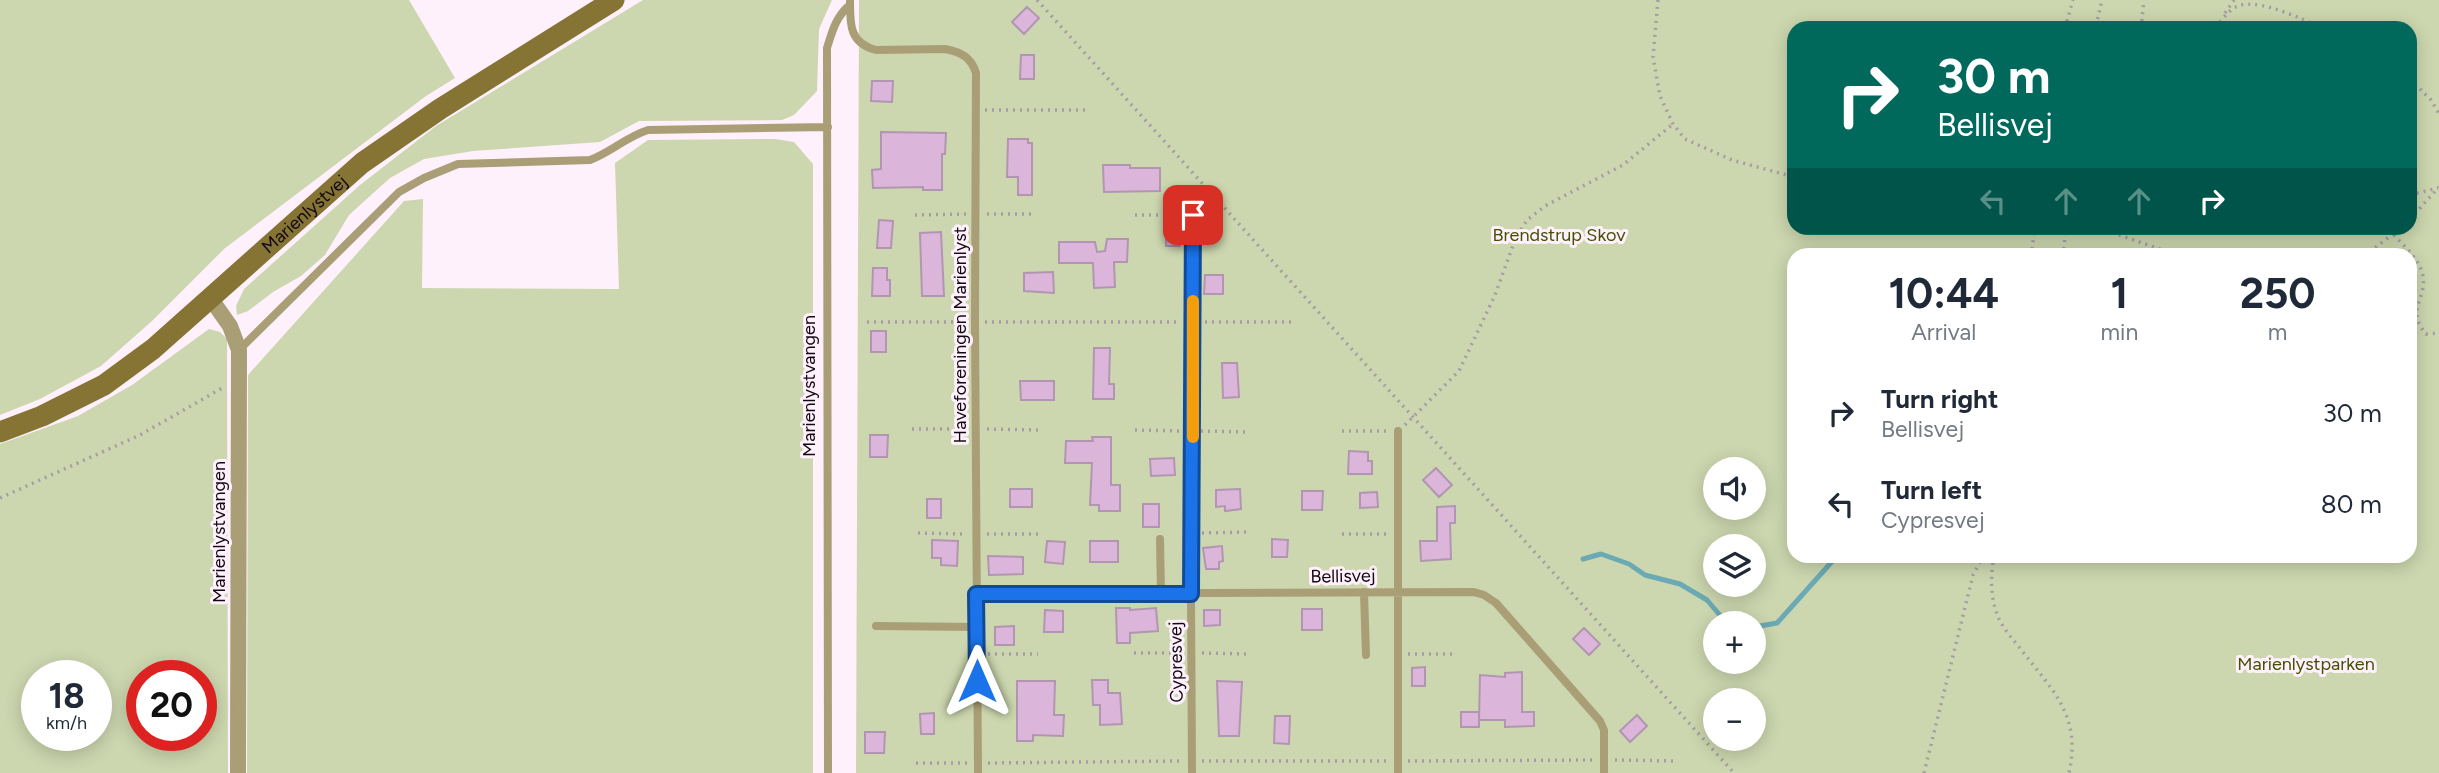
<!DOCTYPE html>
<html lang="en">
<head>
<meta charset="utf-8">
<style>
	:root { --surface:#fff; --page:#f2f2f3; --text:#1f2937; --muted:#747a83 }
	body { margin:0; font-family:Figtree,sans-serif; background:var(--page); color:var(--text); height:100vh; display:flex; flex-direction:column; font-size:26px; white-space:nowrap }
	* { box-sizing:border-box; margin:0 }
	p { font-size:23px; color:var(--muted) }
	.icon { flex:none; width:38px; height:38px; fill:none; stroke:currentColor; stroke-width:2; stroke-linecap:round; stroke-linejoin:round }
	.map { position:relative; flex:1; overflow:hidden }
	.details { position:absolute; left:1787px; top:248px; width:630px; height:315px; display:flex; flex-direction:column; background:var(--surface); border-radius:21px; box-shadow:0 4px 18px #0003 }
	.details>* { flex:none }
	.banner { position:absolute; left:1787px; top:21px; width:630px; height:214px; border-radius:21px; box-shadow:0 4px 18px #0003; background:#00695c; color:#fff; overflow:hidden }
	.fabs { position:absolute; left:1703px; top:457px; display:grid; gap:14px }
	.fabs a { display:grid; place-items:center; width:63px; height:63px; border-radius:50%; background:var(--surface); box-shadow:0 4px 18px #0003; font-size:35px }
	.speed { position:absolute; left:21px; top:660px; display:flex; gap:14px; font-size:35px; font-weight:700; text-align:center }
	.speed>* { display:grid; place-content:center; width:91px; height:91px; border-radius:50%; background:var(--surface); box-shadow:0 4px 18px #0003; line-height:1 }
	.speed small { font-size:18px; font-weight:400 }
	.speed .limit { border:10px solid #d22; background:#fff; color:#111 }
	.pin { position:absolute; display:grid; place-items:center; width:60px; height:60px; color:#fff; margin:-30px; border-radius:14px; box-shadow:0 4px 10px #0006 }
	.me { position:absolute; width:77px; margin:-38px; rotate:0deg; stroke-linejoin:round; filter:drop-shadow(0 0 5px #0008) }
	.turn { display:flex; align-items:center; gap:24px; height:147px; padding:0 35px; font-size:32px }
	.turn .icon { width:91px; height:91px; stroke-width:2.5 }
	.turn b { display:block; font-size:49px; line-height:60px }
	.lanes { display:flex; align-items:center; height:66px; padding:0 35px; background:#0003; justify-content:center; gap:35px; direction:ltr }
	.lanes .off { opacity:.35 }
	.eta { display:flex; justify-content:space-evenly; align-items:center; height:119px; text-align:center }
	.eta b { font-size:42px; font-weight:700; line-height:49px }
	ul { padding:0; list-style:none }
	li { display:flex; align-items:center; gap:21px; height:91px; padding:0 35px }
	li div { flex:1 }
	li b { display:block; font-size:26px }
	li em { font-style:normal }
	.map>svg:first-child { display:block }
	.green { fill:#ccd7af; fill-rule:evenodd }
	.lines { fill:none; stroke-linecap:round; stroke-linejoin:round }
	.stream { stroke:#6baab4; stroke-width:5 }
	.building { fill:#dcb6da; stroke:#b296b1; stroke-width:2 }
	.path { stroke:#a79ca6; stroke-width:3.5; stroke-dasharray:2 5; stroke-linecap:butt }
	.lane { stroke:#aa9e76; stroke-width:8 }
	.street { stroke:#aa9e76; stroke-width:16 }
	.secondary { stroke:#867435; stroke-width:21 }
	.route-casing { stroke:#114b97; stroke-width:18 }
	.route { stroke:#1a73e8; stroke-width:12 }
	.slow { stroke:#f59e0b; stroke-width:12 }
	.labels { text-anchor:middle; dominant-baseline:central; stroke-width:6; stroke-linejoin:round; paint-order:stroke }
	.street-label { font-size:18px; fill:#120811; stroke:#fef1fc }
	.park-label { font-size:18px; fill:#435002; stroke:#fef1fc }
</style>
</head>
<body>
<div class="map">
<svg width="2439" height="773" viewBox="0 0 2439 773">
	<rect width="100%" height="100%" fill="#fef1fc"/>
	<!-- green -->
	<path class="green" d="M0 0H409L455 78 426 96 224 249 152 321 101 366 40 399 0 415Z
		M643 0H832L819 29 817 91 794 115 782 120 639 121 600 142 473 151 424 159 390 178 349 215 325 255 301 276 273 292 248 311 237 315 236 306 244 289 360 185 436 126Z
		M859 0H2439V773H856ZM1794 28H2410V228H1794ZM1794 256H2410V556H1794ZM1715 469H1754V508H1715ZM1715 546H1754V584H1715ZM1715 623H1754V662H1715ZM1715 700H1754V738H1715Z
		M775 139 794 142 813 164V773H247L248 375 404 201 423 199 422 288 619 289 615 163 648 140Z
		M209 329 220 332 227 339 228 773H0V444L78 416 132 385ZM37 676H96V735H37ZM142 676H201V735H142Z"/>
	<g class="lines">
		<!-- stream -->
		<path class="stream" d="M1583 559 1601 554 1629 564 1645 575 1680 584 1707 600 1724 620 1731 623
			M1754 627 1777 623 1837 556"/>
	</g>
	<!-- building -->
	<path class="building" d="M1027 7 1039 18 1024 34 1012 22Z
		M1021 55H1034V79H1020Z
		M872 81H893L892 102 871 101Z
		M881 132 946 133 945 154H942V190H923V187L873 188 872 170 881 169Z
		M1008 139H1028V143H1032V195H1018V177H1007Z
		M1103 165H1130V168H1160V191L1104 192Z
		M879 220 893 221 891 248H877Z
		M1166 225H1180V246H1166Z
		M941 232 944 296H922L920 233Z
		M1107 239H1128L1127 262H1114L1115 287 1094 288 1093 263H1059V242H1095L1097 252 1105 251Z
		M873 268H887V280H890V296H872Z
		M1053 272 1054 293 1024 291V273Z
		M1205 275H1223V294H1204Z
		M871 331H886V352H871Z
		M1094 348H1110L1109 384H1114V399H1093Z
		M1222 363H1237L1239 397 1223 398Z
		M1020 381H1054V400H1021Z
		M870 435H888L887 457H870Z
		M1092 437H1111V485H1120V511H1099V505H1090L1092 463H1065L1066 441H1093Z
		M1349 451 1368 452V461H1372V474H1348Z
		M1174 458 1175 475 1151 476 1150 459Z
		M1436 468 1452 485 1439 497 1423 480Z
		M1010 489H1032V507H1010Z
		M1240 489 1241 509 1225 511V506L1216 507V490Z
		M1302 491H1323L1322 510H1302Z
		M1377 492 1378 507 1360 508V493Z
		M927 499H941V518H927Z
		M1143 504H1159V527H1143Z
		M1455 506V523H1450L1451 559 1421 561 1420 541H1437V507Z
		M1272 539 1288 540 1287 557H1272Z
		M932 540 958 541 957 566 941 565V558H932Z
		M1047 541 1065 542 1063 564 1045 562Z
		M1090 541H1118V562H1090Z
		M1222 546 1223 561 1219 562V569H1206L1203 548Z
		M988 556 1023 557V574L989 575Z
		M1116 608H1130V610L1156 608 1158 631 1130 633V643H1117Z
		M1302 609H1322V630H1302Z
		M1045 610 1063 611V632H1044Z
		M1204 610H1220V625L1204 626Z
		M1014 626V645H995V627Z
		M1584 628 1600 644 1589 655 1573 639Z
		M1425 667V686H1412V668Z
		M1522 672V712H1534V726L1505 727V720H1479L1480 675 1505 677V673Z
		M1092 680H1108V693H1120L1122 724 1100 725V705H1093Z
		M1017 681H1055L1054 715H1064L1063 736 1033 735V741H1017Z
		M1217 681 1242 682 1239 736H1219Z
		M1461 712H1479V727H1461Z
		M934 713V734H921L920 714Z
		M1637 715 1647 726 1630 742 1620 731Z
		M1275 716H1290L1289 744 1274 743Z
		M865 732H885L884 753H865Z"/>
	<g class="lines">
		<!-- path -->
		<path class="path" d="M1037 0 1734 773
			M1658 0 1653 57 1660 96 1673 124 1685 139 1732 160 1794 177
			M2225 13 2234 0
			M2096 26 2102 0
			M2096 27 2131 28
			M2065 28 2073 0
			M2141 28 2144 0
			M2216 28C2222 19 2230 8 2241 5 2263 0 2302 19 2322 28
			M2410 79 2431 100 2439 114
			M985 110H1088
			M2410 195 2438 188
			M1202 207 1213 197
			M987 214H1036
			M915 215 966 214
			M1135 215H1183
			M2410 219 2439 187
			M2099 228 2180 256
			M2394 235C2405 247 2420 260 2423 276 2427 300 2405 309 2426 334L2439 333
			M2031 256 2035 228
			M2063 256 2066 228
			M2364 256 2401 228
			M867 322H963
			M985 322H1180
			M1205 322H1294
			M1405 425 1459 371 1495 295 1515 240 1527 220 1545 206 1623 165 1673 124
			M912 429H966
			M987 429 1042 430
			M1135 430 1180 431
			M1201 431 1248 432
			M1342 431H1386
			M0 498 140 435 224 387
			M918 533 965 534
			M1202 533 1248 532
			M987 534H1040
			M1342 534H1387
			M1994 556C1991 574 1990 593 1996 611 2000 625 2010 636 2019 647 2052 690 2082 715 2069 773
			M1134 653H1181
			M1202 653 1249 654
			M988 654H1038
			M1408 654H1454
			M1615 760 1677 761
			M1202 761H1387
			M1408 761 1593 760
			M916 763H967
			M988 763 1180 761
			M1924 773 1973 575 1980 562 1986 556"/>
		<!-- lane -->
		<path class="lane" d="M850 0C850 24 849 43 876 50L945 49C961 52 971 57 976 73L975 322 978 773
			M239 350 399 192 424 178 458 164 590 160C611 152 626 137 648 130L828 127
			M1160 539 1161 594
			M1364 592 1366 655
			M976 594 1474 592 1484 595 1496 603 1600 721 1604 730V773
			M876 626 977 627
			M828 773 827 48C832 32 836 16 850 5
			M1192 773 1191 594 1193 215
			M1398 773V431"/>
		<!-- street -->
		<path class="street" d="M211 299 230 326 239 350 238 773"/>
		<!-- secondary -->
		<path class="secondary" id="s1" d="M0 432 42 416 104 385 153 349 362 163 440 109 614 0"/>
	</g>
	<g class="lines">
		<!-- route casing -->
		<g class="route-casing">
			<path id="route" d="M977 681 976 594H1191L1193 215"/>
		</g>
		<!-- route -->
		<use href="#route" class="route"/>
		<!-- slow -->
		<path class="slow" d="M1193 301V437"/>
	</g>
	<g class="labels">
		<!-- street labels -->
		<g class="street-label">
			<text stroke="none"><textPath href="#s1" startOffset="378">Marienlystvej</textPath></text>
			<text transform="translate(960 335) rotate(-90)">Haveforeningen Marienlyst</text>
			<text transform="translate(809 386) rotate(-90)">Marienlystvangen</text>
			<text transform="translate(219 532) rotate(-90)">Marienlystvangen</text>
			<text transform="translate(1343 576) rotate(-1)">Bellisvej</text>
			<text transform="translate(1176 662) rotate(-91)">Cypresvej</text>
		</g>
		<!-- park labels -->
		<g class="park-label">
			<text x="1559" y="235">Brendstrup Skov</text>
			<text x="2306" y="664">Marienlystparken</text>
		</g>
	</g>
</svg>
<div class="fabs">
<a><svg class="icon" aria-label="sound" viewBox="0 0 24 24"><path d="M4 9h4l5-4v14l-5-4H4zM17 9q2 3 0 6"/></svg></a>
<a><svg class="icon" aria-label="layers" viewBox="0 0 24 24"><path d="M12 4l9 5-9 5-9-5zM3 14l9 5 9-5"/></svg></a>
<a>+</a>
<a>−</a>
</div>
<div class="speed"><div>18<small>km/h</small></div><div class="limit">20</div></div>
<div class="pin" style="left:1193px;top:215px;background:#d93025"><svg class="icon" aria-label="arrive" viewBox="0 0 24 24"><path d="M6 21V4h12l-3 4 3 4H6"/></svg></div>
<svg class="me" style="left:977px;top:681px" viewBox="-20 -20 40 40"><path d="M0-17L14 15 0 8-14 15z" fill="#1a73e8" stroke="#fff" stroke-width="4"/></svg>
<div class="banner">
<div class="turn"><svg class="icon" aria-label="right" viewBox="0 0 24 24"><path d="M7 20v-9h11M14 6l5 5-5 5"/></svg><div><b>30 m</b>Bellisvej</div></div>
<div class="lanes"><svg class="icon off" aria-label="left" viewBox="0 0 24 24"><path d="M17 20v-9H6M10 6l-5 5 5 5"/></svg><svg class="icon off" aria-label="ahead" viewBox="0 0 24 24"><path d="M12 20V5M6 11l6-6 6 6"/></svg><svg class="icon off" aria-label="ahead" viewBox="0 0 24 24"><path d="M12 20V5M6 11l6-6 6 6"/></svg><svg class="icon" aria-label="right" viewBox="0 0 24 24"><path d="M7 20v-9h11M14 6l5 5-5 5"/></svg></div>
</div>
<section class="details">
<div class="eta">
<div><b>10:44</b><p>Arrival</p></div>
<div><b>1</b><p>min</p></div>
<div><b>250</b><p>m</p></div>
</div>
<ul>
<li><svg class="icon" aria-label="right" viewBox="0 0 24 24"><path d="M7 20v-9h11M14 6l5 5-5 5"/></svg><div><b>Turn right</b><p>Bellisvej</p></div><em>30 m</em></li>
<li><svg class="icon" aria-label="left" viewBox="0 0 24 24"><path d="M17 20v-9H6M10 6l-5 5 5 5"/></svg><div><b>Turn left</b><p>Cypresvej</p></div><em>80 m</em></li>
</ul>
</section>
</div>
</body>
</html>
